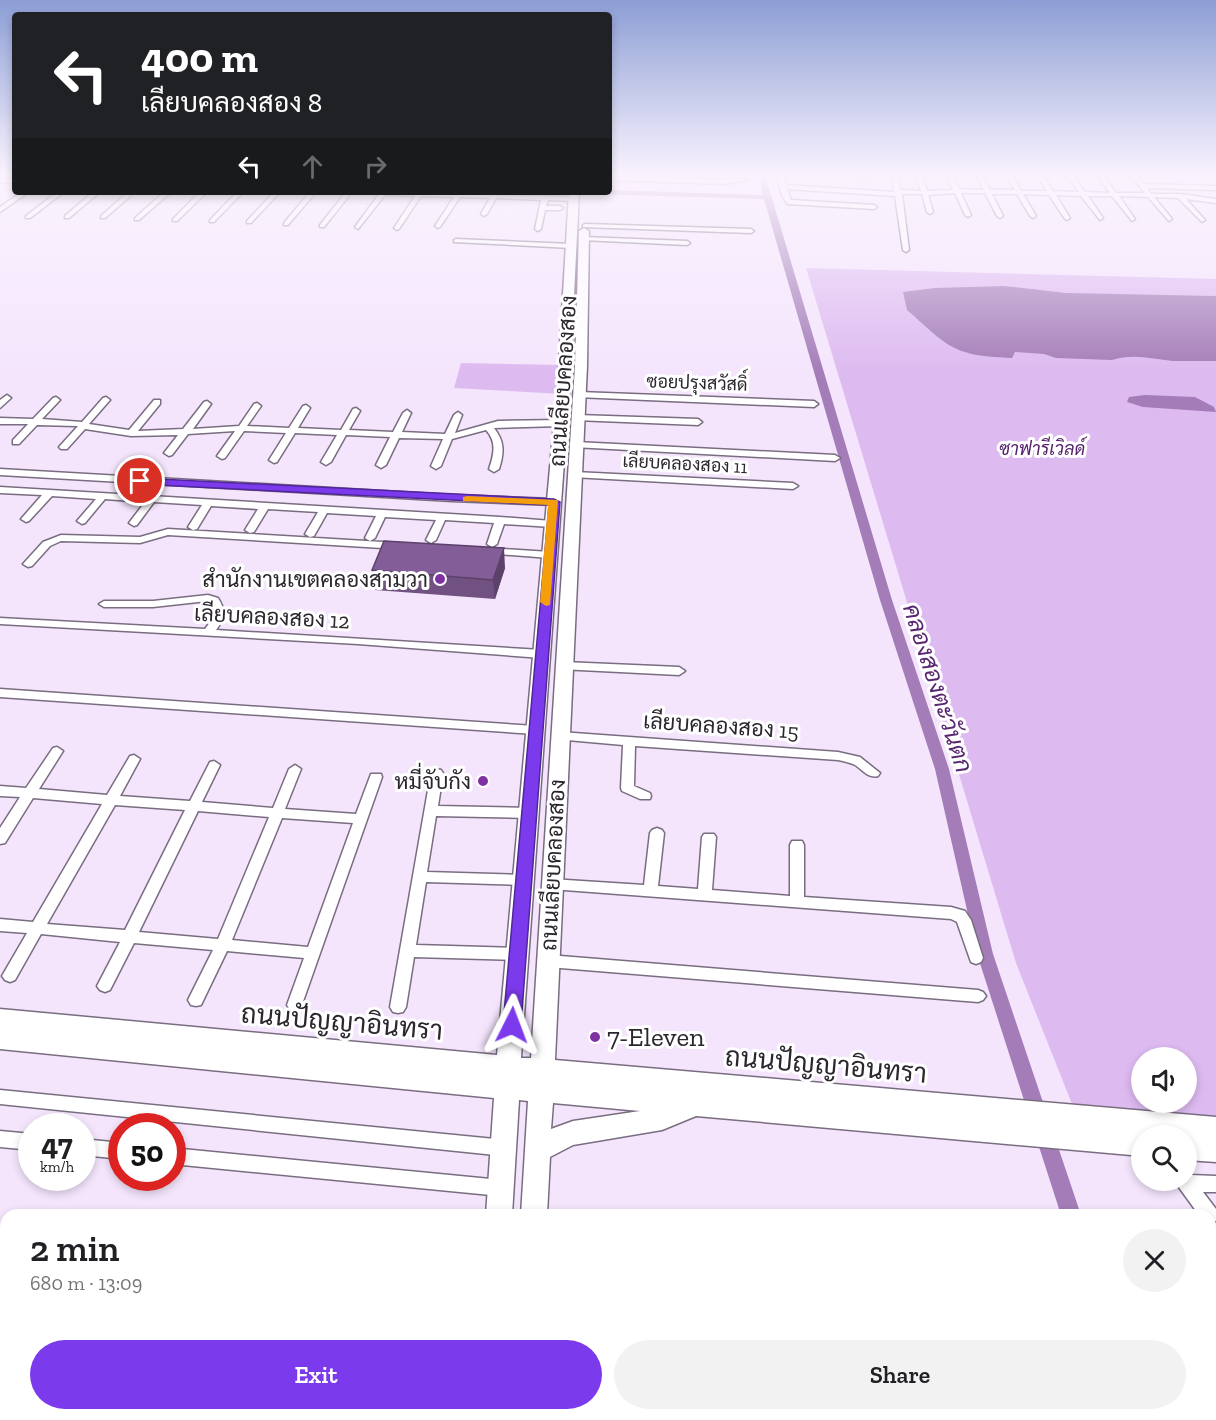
<!DOCTYPE html>
<html lang="en">
<head>
<meta charset="utf-8">
<style>
	:root { --surface:#fff; --page:#f2f2f2; --text:#202124; --muted:#757577; --accent:#7c3aed }
	body { margin:0; font-family:"Zilla Slab",Sarabun,serif; background:var(--page); color:var(--text); height:100vh; display:flex; flex-direction:column; font-size:22px; white-space:nowrap }
	* { box-sizing:border-box; margin:0 }
	p { font-size:20px; color:var(--muted) }
	.icon { flex:none; width:33px; height:33px; fill:none; stroke:currentColor; stroke-width:2; stroke-linecap:round; stroke-linejoin:round }
	.map { position:relative; flex:1; overflow:hidden }
	.sheet { position:absolute; left:0px; top:1209px; width:1216px; height:212px; display:flex; flex-direction:column; background:var(--surface); border-radius:18px 18px 0 0; box-shadow:0 3px 9px #0003 }
	.sheet>* { flex:none }
	.guide { position:absolute; left:12px; top:12px; width:600px; height:183px; border-radius:6px; box-shadow:0 3px 9px #0003; background:#202124; color:#fff; overflow:hidden }
	.controls { position:absolute; left:1131px; top:1047px; display:grid; gap:12px }
	.controls a { display:grid; place-items:center; width:66px; height:66px; border-radius:50%; background:var(--surface); box-shadow:0 3px 9px #0003; font-size:30px }
	.speed { position:absolute; left:18px; top:1113px; display:flex; gap:12px; font-size:30px; font-weight:700; text-align:center }
	.speed>* { display:grid; place-content:center; width:78px; height:78px; border-radius:50%; background:var(--surface); box-shadow:0 3px 9px #0003; line-height:1 }
	.speed small { font-size:15px; font-weight:400 }
	.speed .limit { border:9px solid #d22; background:#fff; color:#111 }
	.pin { position:absolute; display:grid; place-items:center; width:51px; height:51px; color:#fff; margin:-26px; border:3px solid #fff; border-radius:50%; box-shadow:0 2px 6px #0007 }
	.me { position:absolute; width:66px; margin:-33px; rotate:3deg; stroke-linejoin:round; filter:drop-shadow(0 0 4px #0008) }
	.turn { display:flex; align-items:center; gap:21px; height:126px; padding:0 30px; font-size:27px }
	.turn .icon { width:78px; height:78px; stroke-width:2.5 }
	.turn b { display:block; font-size:42px; line-height:51px }
	.lanes { display:flex; align-items:center; height:57px; padding:0 30px; background:#0003; justify-content:center; gap:30px; direction:ltr }
	.lanes .off { opacity:.35 }
	.round { display:grid; place-items:center; flex:none; width:63px; height:63px; border-radius:32px; background:var(--page) }
	.head { display:flex; align-items:center; justify-content:space-between; height:102px; padding:0 30px }
	h1 { font-size:36px; font-weight:600; line-height:45px }
	.primary-button { display:flex; gap:12px; margin-top:auto; padding:12px 30px }
	.primary-button a { flex:1; height:69px; border-radius:36px; background:var(--accent); color:#fff; font-size:24px; font-weight:600; line-height:69px; text-align:center }
	.primary-button a+a { background:var(--page); color:var(--text) }
	.map>svg:first-child { display:block }
	.green { fill:#ddbaf0; fill-rule:evenodd }
	.water { fill:#a37cb8 }
	.lines { fill:none; stroke-linecap:round; stroke-linejoin:round }
	.canal { fill:#a37cb8; fill-rule:evenodd }
	.street-casing { stroke:#796d80; stroke-width:3 }
	.secondary-casing { stroke:#796d80; stroke-width:3 }
	.street { fill:#fff; fill-rule:evenodd }
	.secondary { fill:#fff; fill-rule:evenodd }
	.wall { fill:#715082 }
	.shaded-wall { fill:#5c416a }
	.building { fill:#835d97; stroke:#5c416a; stroke-width:1.5 }
	.route { fill:#7c3aed; stroke:#51269a; stroke-width:1.5 }
	.slow { fill:#f59e0b }
	.poi-dot { fill:#7f31a2; stroke:#fff; stroke-width:2 }
	.labels { text-anchor:middle; dominant-baseline:central; stroke-width:6; stroke-linejoin:round; paint-order:stroke }
	.far-street-label { font-size:18px; fill:#2c272f; stroke:#fff }
	.far-park-label { font-size:18px; font-style:italic; fill:#55226c; stroke:#fff }
	.street-label { font-size:22px; fill:#2c272f; stroke:#fff }
	.poi-label { font-size:22px; fill:#2c272f; stroke:#fff; text-anchor:end }
	.water-label { font-size:24px; font-style:italic; fill:#592771; stroke:#fff }
	.near-street-label { font-size:27px; fill:#2c272f; stroke:#fff }
	.near-poi-label { font-size:27px; fill:#2c272f; stroke:#fff; text-anchor:start }
</style>
</head>
<body>
<div class="map">
<svg width="1216" height="1420" viewBox="0 0 1216 1420">
	<rect width="100%" height="100%" fill="#f4e5fc"/>
	<!-- green -->
	<path class="green" d="M806 268 1216 279V1120L1072 1104 1016 963ZM1142 1058H1186V1102H1142Z
		M461 363 565 365 563 394 454 388Z"/>
	<!-- water -->
	<path class="water" d="M1004 286 1066 293 1216 296V361C1202 361 1187 361 1173 361 1153 359 1133 353 1112 360L1056 358 1044 354 1015 352 1012 358C996 357 980 357 965 352 943 346 924 324 907 310L903 292 935 288Z
		M1145 395 1195 397 1214 407 1216 412 1143 407 1127 402 1129 397Z"/>
	<g class="lines">
		<!-- canal -->
		<path class="canal" d="M759 175H765L892 600 949 769 993 954 1081 1215H1061L977 954 935 769 880 600 764 199 594 194 591 192 609 190 763 195Z
			M1125 1414H1147L1149 1420H1127Z"/>
		<!-- street casing -->
		<g class="street-casing">
			<path id="street" d="M777 175H783L786 185 894 192 892 175H898L900 190 921 191 916 175H922L927 191 953 190 946 175H952L959 189 984 190 976 175H982L990 190H1015L1006 175H1012L1021 191H1047L1037 175H1043L1053 191 1079 192 1067 175H1073L1085 192 1110 193 1097 175H1103L1116 193H1145L1130 175H1136L1144 184 1216 186V190L1147 188 1151 194H1180L1216 199V203L1186 199 1205 220 1202 222 1178 198 1154 197 1172 219 1169 221 1148 197 1119 196 1135 219 1132 221 1112 196H1088L1103 218 1100 220 1081 196 1056 195 1070 218 1067 220 1065 219 1049 195 1023 194 1036 216 1033 218 1030 216 1017 194H992L1003 216 1000 218 997 216 985 193H961L971 215 968 217 965 215 955 193 928 195 933 212 930 214 927 212 922 194H902L909 250 906 252 903 250 895 196 787 189 791 200 874 205 877 207 874 209 788 204C780 197 780 185 777 175Z
				M832 175H877L878 176 875 178 835 177Z
				M609 176 726 180 745 178 748 180 726 184 609 180Z
				M0 178 15 179V183L0 182Z
				M22 192H29L0 212V207Z
				M57 192H64L30 218H26V216Z
				M93 192H100L69 218H65V216Z
				M128 192H135L105 218H101V216Z
				M164 192H171L139 220H135V218Z
				M200 192H207L177 221H173V219Z
				M237 192H243L214 222H210V220Z
				M274 192H280L251 223H247V221Z
				M310 192H316L288 225H284V223Z
				M346 192H352L324 227H320V225Z
				M361 192 574 197 577 199 574 201 548 200 546 206H560L563 208 560 210H545L541 229 538 231 535 229 541 200 496 198 487 214 484 216 481 214 490 198 460 197 440 227 438 228 435 226 454 197 421 196 399 229 397 230 394 228 415 196 385 195 358 229 355 227 379 194Z
				M585 224 751 229 754 231 751 233 583 227V225Z
				M584 237 687 241 690 243 687 245 582 240V238Z
				M456 239 571 244 574 246 571 248 454 242V240Z
				M579 392 814 401 818 404 814 407 576 397V393Z
				M7 395 11 398 0 408V400Z
				M56 397 60 400 42 419 82 422 103 398 106 397 110 400 89 424 129 430 154 400H160V404L138 431 183 429 204 402 207 401 211 404 193 429 239 426 254 404 257 403 261 406 247 426 289 428 303 406 306 405 310 408 298 428 341 430 353 409 356 408 360 411 349 430 393 432 403 413 407 410 411 413 402 432 445 434 454 415 458 412 462 415 455 433 498 421 561 420 565 423 561 426 494 428C505 442 504 453 499 469L494 472 489 469C494 454 497 442 486 430L452 439 441 466 436 469 431 466 443 439 399 438 386 465 381 468 376 465 390 437 346 435 331 462 326 465 321 462 337 435 295 433 277 462 274 463 269 460 286 433 244 431 225 458 222 459 217 456 235 431 188 434 172 455 169 456 164 453 178 435 131 436 85 429 67 449H61L59 447 78 426H76L37 425 19 444H13V440L28 424H0V418L33 419 53 398Z
				M578 415 698 419 702 422 698 425 575 420 574 418Z
				M576 442 835 455 840 458 835 461 573 447V443Z
				M0 469 452 495 554 499 559 502 554 505 452 501 0 475Z
				M575 472 793 483 798 486 793 489 572 477 570 475Z
				M0 487 500 517 552 521 557 524 552 527 504 524 497 544 492 547 487 544 494 523 445 520 436 540 431 543 426 540 436 520 385 517 375 538 370 541 365 538 376 516 327 513 314 536 310 537 305 534 318 512 268 509 254 532 250 533 245 530 258 509 211 506 197 529 193 530 188 527 202 505 154 502 137 525 134 526 129 523 145 502 105 499 85 523 82 524 77 521 96 499 52 496 29 521 26 522 21 519 42 495 0 493Z
				M168 529 399 543 404 546 399 549 168 535 140 543 61 541 50 546 32 566 28 567 23 564 43 542 61 535 140 537Z
				M488 548 550 552 555 555 550 558 484 553 483 551Z
				M208 595 218 598C226 610 225 618 216 630L542 650 548 654 542 658 358 644 0 624V618L205 629C212 620 218 609 207 601L153 607H104L99 604 104 601H153Z
				M564 662 679 667 685 671 679 675 560 669 558 666Z
				M0 689 535 726 541 730 535 734 0 697Z
				M560 732 838 752 860 757 880 773 878 776C867 779 862 768 853 764 848 762 843 761 838 760L635 746 634 786 650 793 651 796 650 799H640L622 791 621 788 623 745 556 739 554 736 556 733Z
				M57 747 63 751 39 789 107 795 130 756 134 755 140 759 120 796 190 801 210 762 214 761 220 765 202 802 273 808 289 769 295 765 301 769 285 809 356 814 371 774H381L382 777 300 1010 295 1011 290 1010 287 1005 304 958 227 951 201 1005 196 1006 191 1005 188 1000 213 950 134 943 110 990 105 992 100 990 97 986 120 942 41 934 15 980 10 982 5 980 2 976 27 933 0 931V919L33 922 102 804 33 798 5 843 0 844V828L20 797 0 796V786L26 788 53 748ZM115 805 185 810 125 930 47 924ZM198 811 269 817 218 939 139 932ZM282 818 353 823 308 947 232 940Z
				M437 769 441 770 443 773 438 806 528 808 533 810 535 813 533 816 528 818 436 816 427 872 523 875 528 876 530 880 528 884 523 885 426 882 416 945 516 948 521 950 523 954 521 958 516 960 414 957 406 1007 403 1012 398 1013 393 1012 390 1007 431 773 433 770Z
				M657 828 662 830 664 833 658 886 698 889 702 837 704 834H714L716 837 712 890 790 896V845L792 841H802L804 845V897L951 907 965 911 971 920 983 958 981 962 976 964 971 962 957 922 951 919 551 889 546 888 544 884 546 880 551 879 644 885 650 833 652 830Z
				M548 955 978 990 983 992 986 996 983 1000 978 1002 548 967 543 965 541 961 543 957Z
				M0 1090 505 1140 511 1142 513 1148 511 1154 505 1156 0 1104Z
				M0 1131 32 1134V1150L0 1147Z
				M82 1139 122 1143V1159L82 1155Z
				M172 1148 501 1180 507 1182 510 1188 507 1194 501 1196 172 1164Z
				M1186 1173 1191 1175 1216 1176V1192H1203L1216 1209V1221L1210 1223V1215H1199L1178 1186 1176 1180H1186Z
				M0 1311H6V1329H0Z"/>
		</g>
		<!-- secondary casing -->
		<g class="secondary-casing">
			<path id="secondary" d="M569 192H579L570 379 521 1058H531L575 366 579 231 584 228 589 231 587 366 555 1060 1216 1117V1162L1186 1160V1136H1142V1156L696 1116 662 1130 573 1145 550 1157 547 1215H521L528 1101 519 1100 512 1215H486L494 1098 0 1049V1009L497 1055 558 379ZM553 1103 640 1111 573 1121 551 1129Z
				M468 1414H498V1420H468Z
				M509 1414H539V1420H509Z"/>
		</g>
		<!-- street -->
		<use href="#street" class="street"/>
		<!-- secondary -->
		<use href="#secondary" class="secondary"/>
	</g>
	<!-- wall -->
	<path class="wall" d="M505 568 495 599 375 590 372 570Z"/>
	<!-- shaded-wall -->
	<path class="shaded-wall" d="M504 548 505 568 495 599 493 580Z"/>
	<!-- building -->
	<path class="building" d="M384 541 504 548 493 580 372 570Z"/>
	<!-- sky -->
	<linearGradient id="sky" x2="0" y2="1"><stop stop-color="#8c9ed5"/><stop offset="0.47" stop-color="#faf3fe"/><stop offset="1" stop-color="#faf3fe" stop-opacity="0"/></linearGradient>
	<rect width="1216" height="373" fill="url(#sky)"/>
	<!-- route -->
	<path class="route" d="M140 478 554 499 560 502 521 1025 518 1030 512 1032 506 1030 503 1025 549 505 136 484V479Z"/>
	<!-- slow -->
	<path class="slow" d="M467 496 558 500 550 605 546 606 540 602 548 505 463 501V497Z"/>
	<!-- markers -->
	<g class="poi-dot">
		<circle cx="440" cy="579" r="6"/>
		<circle cx="483" cy="781" r="6"/>
		<circle cx="595" cy="1037" r="6"/>
	</g>
	<g class="labels">
		<!-- far-street labels -->
		<g class="far-street-label">
			<text transform="translate(697 383) rotate(2)">ซอยปรุงสวัสดิ์</text>
			<text transform="translate(685 464) rotate(3)">เลียบคลองสอง 11</text>
		</g>
		<!-- far-park labels -->
		<g class="far-park-label">
			<text x="1042" y="449">ซาฟารีเวิลด์</text>
		</g>
		<!-- street labels -->
		<g class="street-label">
			<text transform="translate(563 381) rotate(-86)">ถนนเลียบคลองสอง</text>
			<text transform="translate(272 617) rotate(3)">เลียบคลองสอง 12</text>
			<text transform="translate(721 726) rotate(4)">เลียบคลองสอง 15</text>
			<text transform="translate(553 865) rotate(-87)">ถนนเลียบคลองสอง</text>
		</g>
		<!-- poi labels -->
		<g class="poi-label">
			<text x="428" y="579">สำนักงานเขตคลองสามวา</text>
			<text x="471" y="781">หมี่จับกัง</text>
		</g>
		<!-- water labels -->
		<g class="water-label">
			<text transform="translate(938 688) rotate(72)">คลองสองตะวันตก</text>
		</g>
		<!-- near-street labels -->
		<g class="near-street-label">
			<text transform="translate(342 1022) rotate(5)">ถนนปัญญาอินทรา</text>
			<text transform="translate(826 1065) rotate(5)">ถนนปัญญาอินทรา</text>
		</g>
		<!-- near-poi labels -->
		<g class="near-poi-label">
			<text x="607" y="1037">7-Eleven</text>
		</g>
	</g>
</svg>
<div class="controls">
<a><svg class="icon" aria-label="sound" viewBox="0 0 24 24"><path d="M4 9h4l5-4v14l-5-4H4zM17 9q2 3 0 6"/></svg></a>
<a><svg class="icon" aria-label="search" viewBox="0 0 24 24"><circle cx="10" cy="10" r="6"/><path d="M15 15l6 6"/></svg></a>
</div>
<div class="speed"><div>47<small>km/h</small></div><div class="limit">50</div></div>
<div class="pin" style="left:140px;top:481px;background:#d93025"><svg class="icon" aria-label="arrive" viewBox="0 0 24 24"><path d="M6 21V4h12l-3 4 3 4H6"/></svg></div>
<svg class="me" style="left:512px;top:1025px" viewBox="-20 -20 40 40"><path d="M0-17L14 15 0 8-14 15z" fill="#7c3aed" stroke="#fff" stroke-width="4"/></svg>
<div class="guide">
<div class="turn"><svg class="icon" aria-label="left" viewBox="0 0 24 24"><path d="M17 20v-9H6M10 6l-5 5 5 5"/></svg><div><b>400 m</b>เลียบคลองสอง 8</div></div>
<div class="lanes"><svg class="icon" aria-label="left" viewBox="0 0 24 24"><path d="M17 20v-9H6M10 6l-5 5 5 5"/></svg><svg class="icon off" aria-label="ahead" viewBox="0 0 24 24"><path d="M12 20V5M6 11l6-6 6 6"/></svg><svg class="icon off" aria-label="right" viewBox="0 0 24 24"><path d="M7 20v-9h11M14 6l5 5-5 5"/></svg></div>
</div>
<section class="sheet">
<div class="head"><div><h1>2 min</h1><p>680 m · 13:09</p></div><a class="round"><svg class="icon" aria-label="close" viewBox="0 0 24 24"><path d="M6 6l12 12M18 6L6 18"/></svg></a></div>
<div class="primary-button"><a>Exit</a><a>Share</a></div>
</section>
</div>
</body>
</html>
